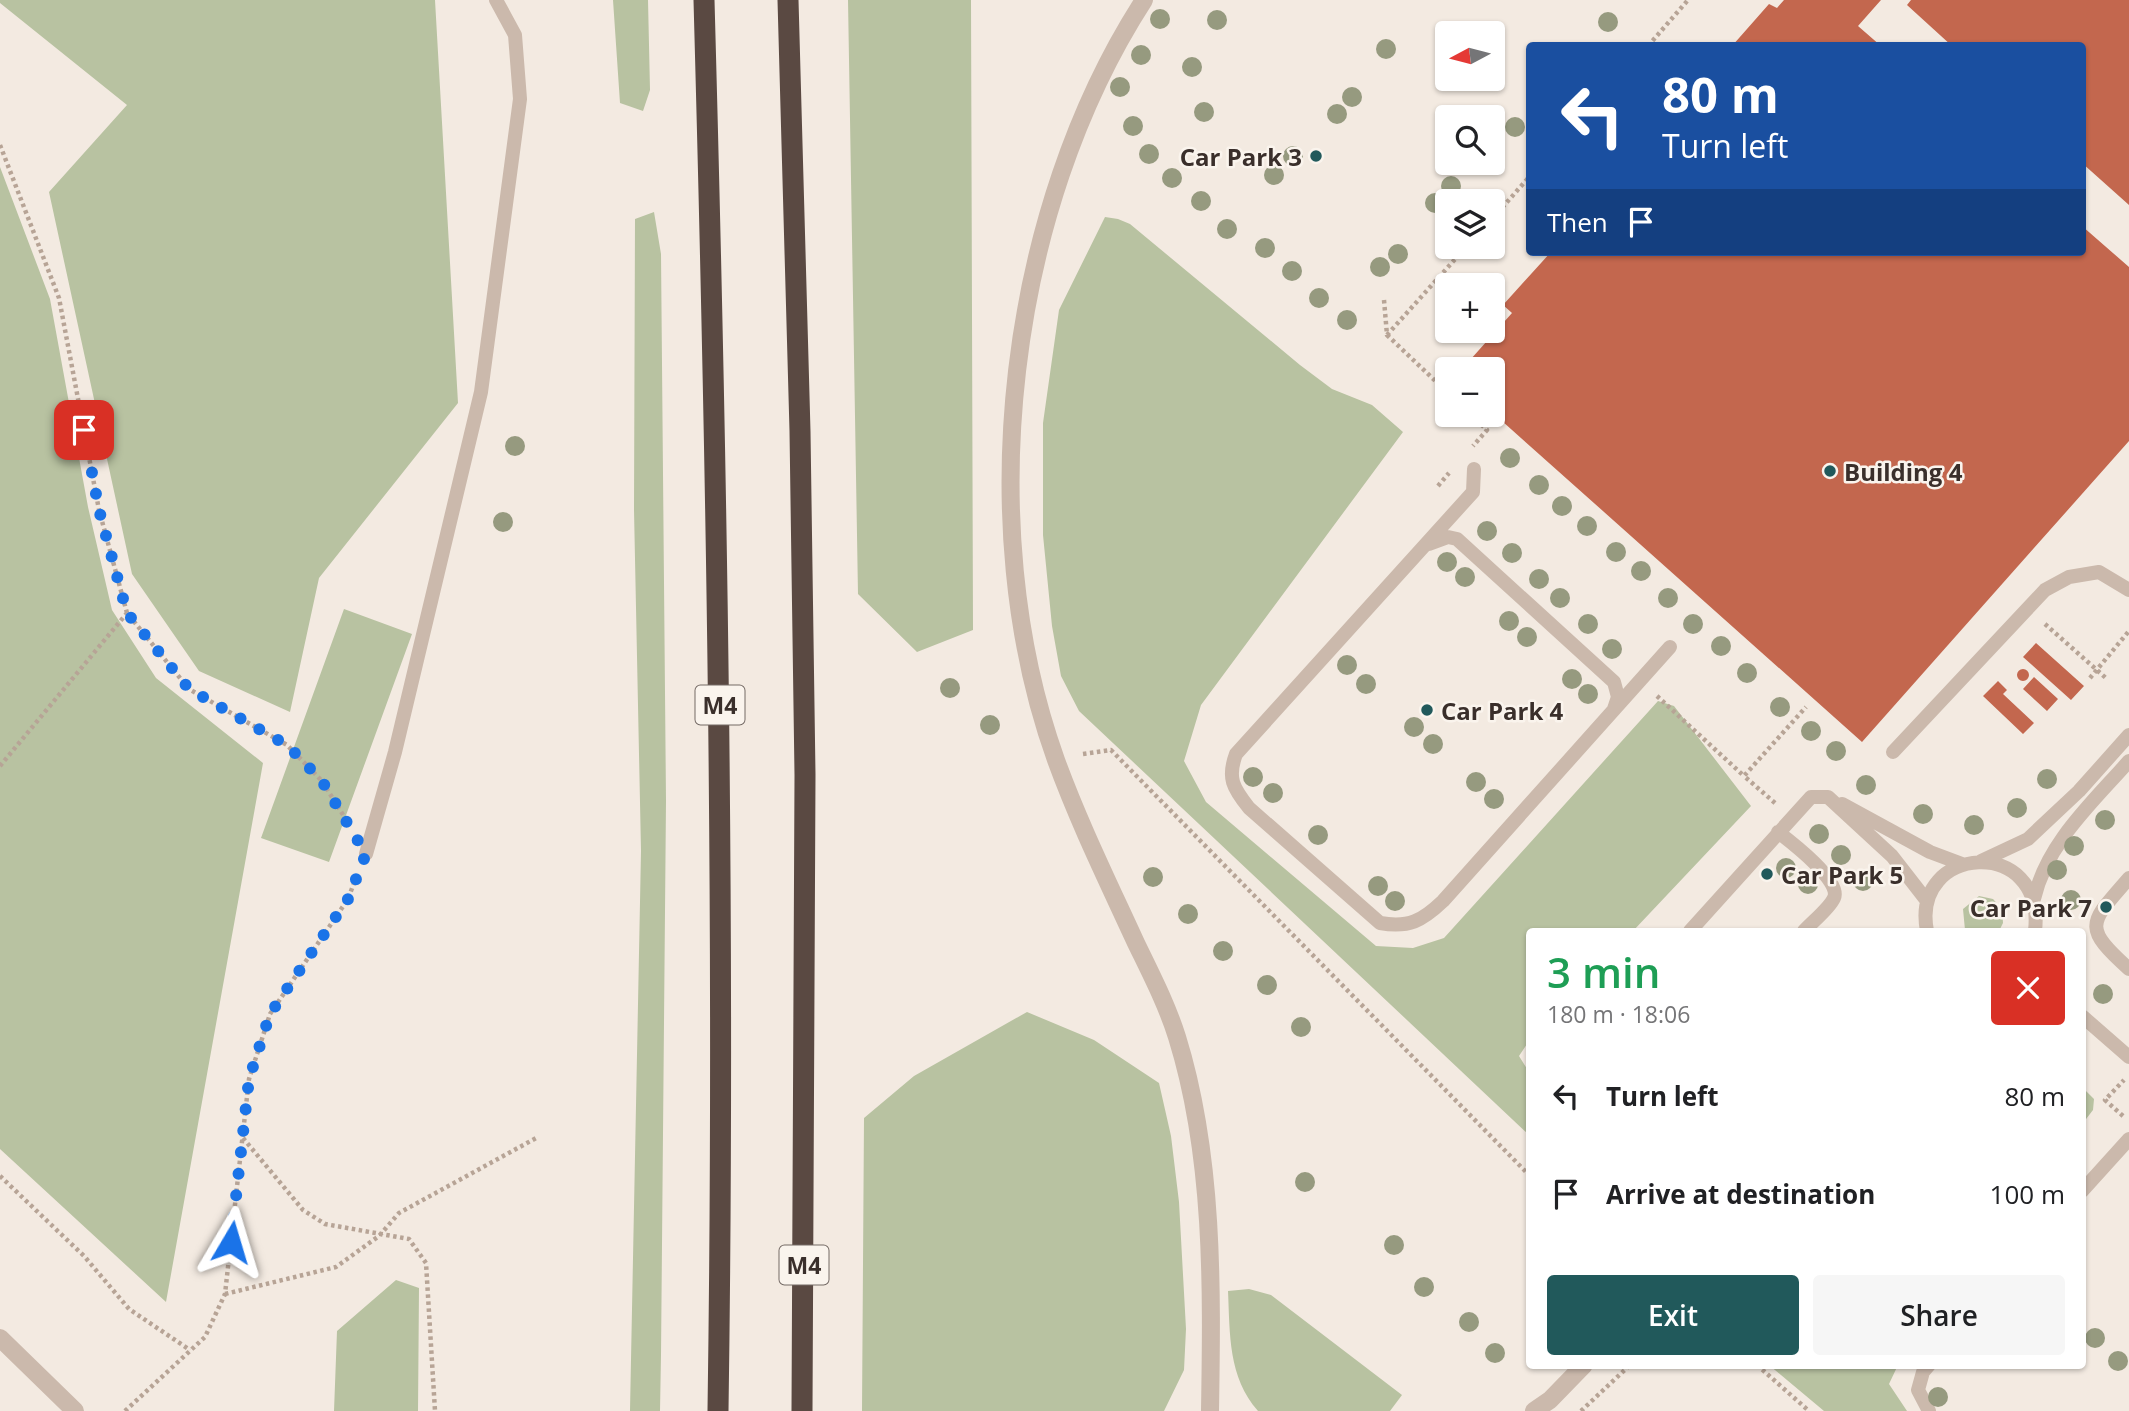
<!DOCTYPE html>
<html lang="en">
<head>
<meta charset="utf-8">
<style>
	:root { --surface:#fff; --page:#f6f6f6; --text:#202124; --muted:#757577; --accent:#21595b }
	body { margin:0; font-family:"Open Sans",sans-serif; background:var(--page); color:var(--text); height:100vh; display:flex; flex-direction:column; font-size:26px; white-space:nowrap }
	* { box-sizing:border-box; margin:0 }
	p { font-size:23px; color:var(--muted) }
	.icon { flex:none; width:38px; height:38px; fill:none; stroke:currentColor; stroke-width:2; stroke-linecap:round; stroke-linejoin:round }
	.map { position:relative; flex:1; overflow:hidden }
	.details { position:absolute; left:1526px; top:928px; width:560px; height:441px; display:flex; flex-direction:column; background:var(--surface); border-radius:7px; box-shadow:0 2px 5px #0004 }
	.details>* { flex:none }
	.guide { position:absolute; left:1526px; top:42px; width:560px; height:214px; border-radius:7px; box-shadow:0 2px 5px #0004; background:#1a4fa0; color:#fff; overflow:hidden }
	.needle { width:46px; rotate:263deg }
	.tools { position:absolute; left:1435px; top:21px; display:grid; gap:14px }
	.tools a { display:grid; place-items:center; width:70px; height:70px; border-radius:7px; background:var(--surface); box-shadow:0 2px 5px #0004; font-size:35px }
	.pin { position:absolute; display:grid; place-items:center; width:60px; height:60px; color:#fff; margin:-30px; border-radius:14px; box-shadow:0 4px 10px #0006 }
	.me { position:absolute; width:77px; margin:-38px; rotate:7deg; stroke-linejoin:round; filter:drop-shadow(0 0 5px #0008) }
	.turn { display:flex; align-items:center; gap:24px; height:147px; padding:0 21px; font-size:32px }
	.turn .icon { width:91px; height:91px; stroke-width:2.5 }
	.turn b { display:block; font-size:49px; line-height:60px }
	.then { display:flex; align-items:center; height:66px; padding:0 21px; background:#0003; gap:14px; font-size:26px }
	.round { display:grid; place-items:center; flex:none; width:74px; height:74px; border-radius:7px; background:var(--page) }
	.head { display:flex; align-items:center; justify-content:space-between; height:119px; padding:0 21px }
	h1 { font-size:42px; font-weight:600; line-height:52px; color:#1e9e55 }
	.cta { display:flex; gap:14px; margin-top:auto; padding:14px 21px }
	.cta a { flex:1; height:80px; border-radius:7px; background:var(--accent); color:#fff; font-size:28px; font-weight:600; line-height:80px; text-align:center }
	.cta a+a { background:var(--page); color:var(--text) }
	ul { padding:0; list-style:none }
	li { display:flex; align-items:center; gap:21px; height:98px; padding:0 21px }
	li div { flex:1 }
	li b { display:block; font-size:26px }
	li em { font-style:normal }
	.map>svg:first-child { display:block }
	.green { fill:#b8c2a1 }
	.building { fill:#c3674e }
	.lines { fill:none; stroke-linecap:round; stroke-linejoin:round }
	.path { stroke:#b7a496; stroke-width:4.5; stroke-dasharray:3.5 3.5; stroke-linecap:butt }
	.service { stroke:#cbb9ac; stroke-width:14 }
	.minor { stroke:#cbb9ac; stroke-width:18 }
	.motorway { stroke:#5a4942; stroke-width:21 }
	.tree { fill:#969a7f }
	.route { stroke:#1a73e8; stroke-width:12; stroke-dasharray:0 21.6 }
	.poi-dot { fill:#21595b; stroke:#faf4ed; stroke-width:2.5 }
	.labels { text-anchor:middle; dominant-baseline:central; stroke-width:5; stroke-linejoin:round; paint-order:stroke }
	.shield { fill:#faf4ed; stroke:#746a65; stroke-width:2 }
	.shield-label { font-size:23px; font-weight:bold; fill:#3a2f2b }
	.poi-label { font-size:24px; font-weight:bold; fill:#3a2f2b; stroke:#faf4ed; text-anchor:start }
</style>
</head>
<body>
<div class="map">
<svg width="2129" height="1411" viewBox="0 0 2129 1411">
	<rect width="100%" height="100%" fill="#f3eae1"/>
	<!-- green -->
	<path class="green" d="M0 0H435L458 403 319 578 290 712 199 671 132 574 49 192 127 105 0 3Z
		M613 0H648L650 90 643 111 620 103Z
		M848 0H971L973 630 917 652 858 594Z
		M0 167 50 299 88 507 112 610 156 678 263 763 166 1302 0 1149Z
		M654 212 661 254 666 801 661 1355 660 1411H630L641 851 634 510 635 219Z
		M1105 217 1118 219 1130 224 1300 365 1332 389 1372 405 1403 432 1201 705 1184 761 1206 802 1376 946 1413 948 1444 938 1658 701 1674 706 1751 806 1633 931H1530L1529 1041 1519 1056 1529 1072V1135L1079 711 1061 676 1052 626 1043 535V423L1059 310Z
		M344 609 412 634 329 862 261 838Z
		M1979 896 1993 899 2002 909 2003 923 1999 931 1965 930 1963 909Z
		M1027 1012 1094 1040 1159 1083 1171 1136 1179 1202 1186 1329 1184 1370 1164 1411H862L864 1118 914 1076Z
		M2083 1088 2094 1099 2093 1110 2083 1123Z
		M396 1280 419 1288 418 1411H334L337 1331Z
		M1249 1289 1271 1295 1402 1395 1390 1411H1258C1228 1377 1230 1334 1228 1291Z
		M1769 1365H1898L1889 1384 1907 1411H1824Z"/>
	<!-- building -->
	<path class="building" d="M1784 0H1881L1858 26 1881 46H1732L1769 4 1777 8Z
		M1911 0H2129V205L2082 163V46H1952L1907 5Z
		M2082 226 2129 267V441L1862 742 1493 413V369H1462L1512 313 1503 305 1551 252H2082Z
		M2036 643 2084 686 2071 700 2023 657Z
		M2017 675a6 6 0 1 1 12 0a6 6 0 1 1-12 0Z
		M2034 677 2058 699 2047 711 2023 689Z
		M1998 681 2007 690 2003 694 2034 723 2023 734 1983 696Z"/>
	<g class="lines">
		<!-- path -->
		<path class="path" d="M1648 46 1688 0
			M0 145 59 298 99 510 127 613 189 689 287 745 322 781 348 823
			M1493 218 1530 176
			M1384 300 1387 335 1447 392
			M1387 335 1466 247
			M1471 415 1487 430 1473 446
			M1438 486 1449 473
			M2045 624 2107 679
			M2090 678 2129 631
			M1657 696 1744 776
			M1083 754 1111 750 1530 1176
			M0 766 127 613
			M1775 803 1744 776 1806 707
			M2123 1116 2105 1100 2124 1080
			M243 1138 303 1210 325 1224 409 1239 426 1263 435 1411
			M0 1176 84 1256 129 1309 190 1350
			M225 1294 336 1267 379 1236 399 1213 538 1137
			M1757 1365 1809 1411
			M125 1411 205 1337 225 1294 249 1079 270 1014 348 899 357 875
			M1581 1411 1630 1365"/>
		<!-- service -->
		<path class="service" d="M1474 469 1473 492 1236 754C1227 778 1233 788 1249 808L1380 923C1409 928 1422 921 1443 901L1670 647
			M1429 544 1448 537 1457 539 1614 682 1618 697 1614 709
			M1893 752 2045 590 2069 577 2099 572 2129 590
			M1842 804 1930 852 1962 864
			M1778 832C1791 842 1842 881 1834 898 1829 909 1812 922 1804 931
			M366 854 395 752 481 392 520 99 515 35 496 0
			M1981 861 2028 839 2079 791 2129 735
			M2129 878C2090 923 2081 926 2129 969
			M2034 899C2047 843 2092 803 2129 761
			M1690 931 1811 797H1828L1892 856 1927 901
			M1927 931C1910 844 2046 835 2035 931
			M2082 1016 2129 1057
			M2082 1191 2129 1139
			M1929 1411 1918 1390 1923 1372 1929 1365"/>
		<!-- minor -->
		<path class="minor" d="M1144 0C1008 210 971 524 1056 760 1079 823 1108 882 1136 943 1151 974 1167 1005 1177 1037 1214 1156 1212 1288 1210 1411
			M0 1338 75 1411
			M1534 1411 1550 1400 1584 1365"/>
		<!-- motorway -->
		<path class="motorway" d="M704 0C717 470 725 940 718 1411
			M788 0 800 431 805 775 802 1411"/>
	</g>
	<!-- trees -->
	<g class="tree">
		<circle cx="1160" cy="19" r="10"/>
		<circle cx="1217" cy="20" r="10"/>
		<circle cx="1608" cy="22" r="10"/>
		<circle cx="1386" cy="49" r="10"/>
		<circle cx="1141" cy="55" r="10"/>
		<circle cx="1192" cy="67" r="10"/>
		<circle cx="1120" cy="87" r="10"/>
		<circle cx="1352" cy="97" r="10"/>
		<circle cx="1204" cy="112" r="10"/>
		<circle cx="1337" cy="114" r="10"/>
		<circle cx="1133" cy="126" r="10"/>
		<circle cx="1515" cy="127" r="10"/>
		<circle cx="1149" cy="154" r="10"/>
		<circle cx="1293" cy="156" r="10"/>
		<circle cx="1274" cy="175" r="10"/>
		<circle cx="1172" cy="178" r="10"/>
		<circle cx="1451" cy="186" r="10"/>
		<circle cx="1201" cy="201" r="10"/>
		<circle cx="1435" cy="203" r="10"/>
		<circle cx="1227" cy="229" r="10"/>
		<circle cx="1265" cy="248" r="10"/>
		<circle cx="1398" cy="254" r="10"/>
		<circle cx="1380" cy="267" r="10"/>
		<circle cx="1292" cy="271" r="10"/>
		<circle cx="1319" cy="298" r="10"/>
		<circle cx="1347" cy="320" r="10"/>
		<circle cx="515" cy="446" r="10"/>
		<circle cx="1510" cy="458" r="10"/>
		<circle cx="1539" cy="485" r="10"/>
		<circle cx="1562" cy="506" r="10"/>
		<circle cx="503" cy="522" r="10"/>
		<circle cx="1587" cy="526" r="10"/>
		<circle cx="1487" cy="531" r="10"/>
		<circle cx="1616" cy="552" r="10"/>
		<circle cx="1512" cy="553" r="10"/>
		<circle cx="1447" cy="562" r="10"/>
		<circle cx="1641" cy="571" r="10"/>
		<circle cx="1465" cy="577" r="10"/>
		<circle cx="1539" cy="579" r="10"/>
		<circle cx="1560" cy="598" r="10"/>
		<circle cx="1668" cy="598" r="10"/>
		<circle cx="1509" cy="621" r="10"/>
		<circle cx="1588" cy="624" r="10"/>
		<circle cx="1693" cy="624" r="10"/>
		<circle cx="1527" cy="637" r="10"/>
		<circle cx="1721" cy="646" r="10"/>
		<circle cx="1612" cy="649" r="10"/>
		<circle cx="1347" cy="665" r="10"/>
		<circle cx="1747" cy="673" r="10"/>
		<circle cx="1572" cy="679" r="10"/>
		<circle cx="1366" cy="684" r="10"/>
		<circle cx="950" cy="688" r="10"/>
		<circle cx="1588" cy="694" r="10"/>
		<circle cx="1780" cy="707" r="10"/>
		<circle cx="990" cy="725" r="10"/>
		<circle cx="1414" cy="727" r="10"/>
		<circle cx="1811" cy="731" r="10"/>
		<circle cx="1433" cy="744" r="10"/>
		<circle cx="1836" cy="751" r="10"/>
		<circle cx="1253" cy="777" r="10"/>
		<circle cx="2047" cy="779" r="10"/>
		<circle cx="1476" cy="782" r="10"/>
		<circle cx="1866" cy="785" r="10"/>
		<circle cx="1273" cy="793" r="10"/>
		<circle cx="1494" cy="799" r="10"/>
		<circle cx="2017" cy="808" r="10"/>
		<circle cx="1923" cy="814" r="10"/>
		<circle cx="2105" cy="820" r="10"/>
		<circle cx="1974" cy="825" r="10"/>
		<circle cx="1819" cy="834" r="10"/>
		<circle cx="1318" cy="835" r="10"/>
		<circle cx="2074" cy="846" r="10"/>
		<circle cx="1841" cy="855" r="10"/>
		<circle cx="1786" cy="868" r="10"/>
		<circle cx="2057" cy="870" r="10"/>
		<circle cx="1153" cy="877" r="10"/>
		<circle cx="1863" cy="881" r="10"/>
		<circle cx="1808" cy="884" r="10"/>
		<circle cx="1378" cy="886" r="10"/>
		<circle cx="2071" cy="900" r="10"/>
		<circle cx="1395" cy="901" r="10"/>
		<circle cx="1188" cy="914" r="10"/>
		<circle cx="1223" cy="951" r="10"/>
		<circle cx="1267" cy="985" r="10"/>
		<circle cx="2103" cy="994" r="10"/>
		<circle cx="1301" cy="1027" r="10"/>
		<circle cx="1305" cy="1182" r="10"/>
		<circle cx="1394" cy="1245" r="10"/>
		<circle cx="1424" cy="1287" r="10"/>
		<circle cx="1469" cy="1322" r="10"/>
		<circle cx="2095" cy="1338" r="10"/>
		<circle cx="1495" cy="1353" r="10"/>
		<circle cx="2118" cy="1361" r="10"/>
		<circle cx="1938" cy="1397" r="10"/>
	</g>
	<g class="lines">
		<!-- route -->
		<path class="route" d="M84 430 99 510 127 613 189 689 287 745 322 781 366 854 348 899 270 1014 249 1079 231 1242"/>
	</g>
	<!-- markers -->
	<g class="poi-dot">
		<circle cx="1316" cy="156" r="7"/>
		<circle cx="1830" cy="471" r="7"/>
		<circle cx="1427" cy="710" r="7"/>
		<circle cx="1767" cy="874" r="7"/>
		<circle cx="2106" cy="907" r="7"/>
	</g>
	<g class="labels">
		<!-- shield labels -->
		<g class="shield">
			<rect x="695.5" y="685.5" width="49" height="39" rx="5"/>
			<rect x="779.5" y="1245.5" width="49" height="39" rx="5"/>
		</g>
		<g class="shield-label">
			<text x="720" y="705">M4</text>
			<text x="804" y="1265">M4</text>
		</g>
		<!-- poi labels -->
		<g class="poi-label">
			<text x="1302" y="156" text-anchor="end">Car Park 3</text>
			<text x="1844" y="471">Building 4</text>
			<text x="1441" y="710">Car Park 4</text>
			<text x="1781" y="874">Car Park 5</text>
			<text x="2092" y="907" text-anchor="end">Car Park 7</text>
		</g>
	</g>
</svg>
<div class="tools">
<a><svg class="needle" viewBox="-14 -14 28 28"><path d="M0-13l5 13h-10z" fill="#e53935"/><path d="M0 13l5-13h-10z" fill="#757577"/></svg></a>
<a><svg class="icon" aria-label="search" viewBox="0 0 24 24"><circle cx="10" cy="10" r="6"/><path d="M15 15l6 6"/></svg></a>
<a><svg class="icon" aria-label="layers" viewBox="0 0 24 24"><path d="M12 4l9 5-9 5-9-5zM3 14l9 5 9-5"/></svg></a>
<a>+</a>
<a>−</a>
</div>
<div class="pin" style="left:84px;top:430px;background:#d93025"><svg class="icon" aria-label="arrive" viewBox="0 0 24 24"><path d="M6 21V4h12l-3 4 3 4H6"/></svg></div>
<svg class="me" style="left:231px;top:1242px" viewBox="-20 -20 40 40"><path d="M0-17L14 15 0 8-14 15z" fill="#1a73e8" stroke="#fff" stroke-width="4"/></svg>
<div class="guide">
<div class="turn"><svg class="icon" aria-label="left" viewBox="0 0 24 24"><path d="M17 20v-9H6M10 6l-5 5 5 5"/></svg><div><b>80 m</b>Turn left</div></div>
<div class="then">Then<svg class="icon" aria-label="arrive" viewBox="0 0 24 24"><path d="M6 21V4h12l-3 4 3 4H6"/></svg></div>
</div>
<section class="details">
<div class="head"><div><h1>3 min</h1><p>180 m · 18:06</p></div><a class="round" style="background:#d93025;color:#fff"><svg class="icon" aria-label="close" viewBox="0 0 24 24"><path d="M6 6l12 12M18 6L6 18"/></svg></a></div>
<ul>
<li><svg class="icon" aria-label="left" viewBox="0 0 24 24"><path d="M17 20v-9H6M10 6l-5 5 5 5"/></svg><div><b>Turn left</b></div><em>80 m</em></li>
<li><svg class="icon" aria-label="arrive" viewBox="0 0 24 24"><path d="M6 21V4h12l-3 4 3 4H6"/></svg><div><b>Arrive at destination</b></div><em>100 m</em></li>
</ul>
<div class="cta"><a>Exit</a><a>Share</a></div>
</section>
</div>
</body>
</html>
